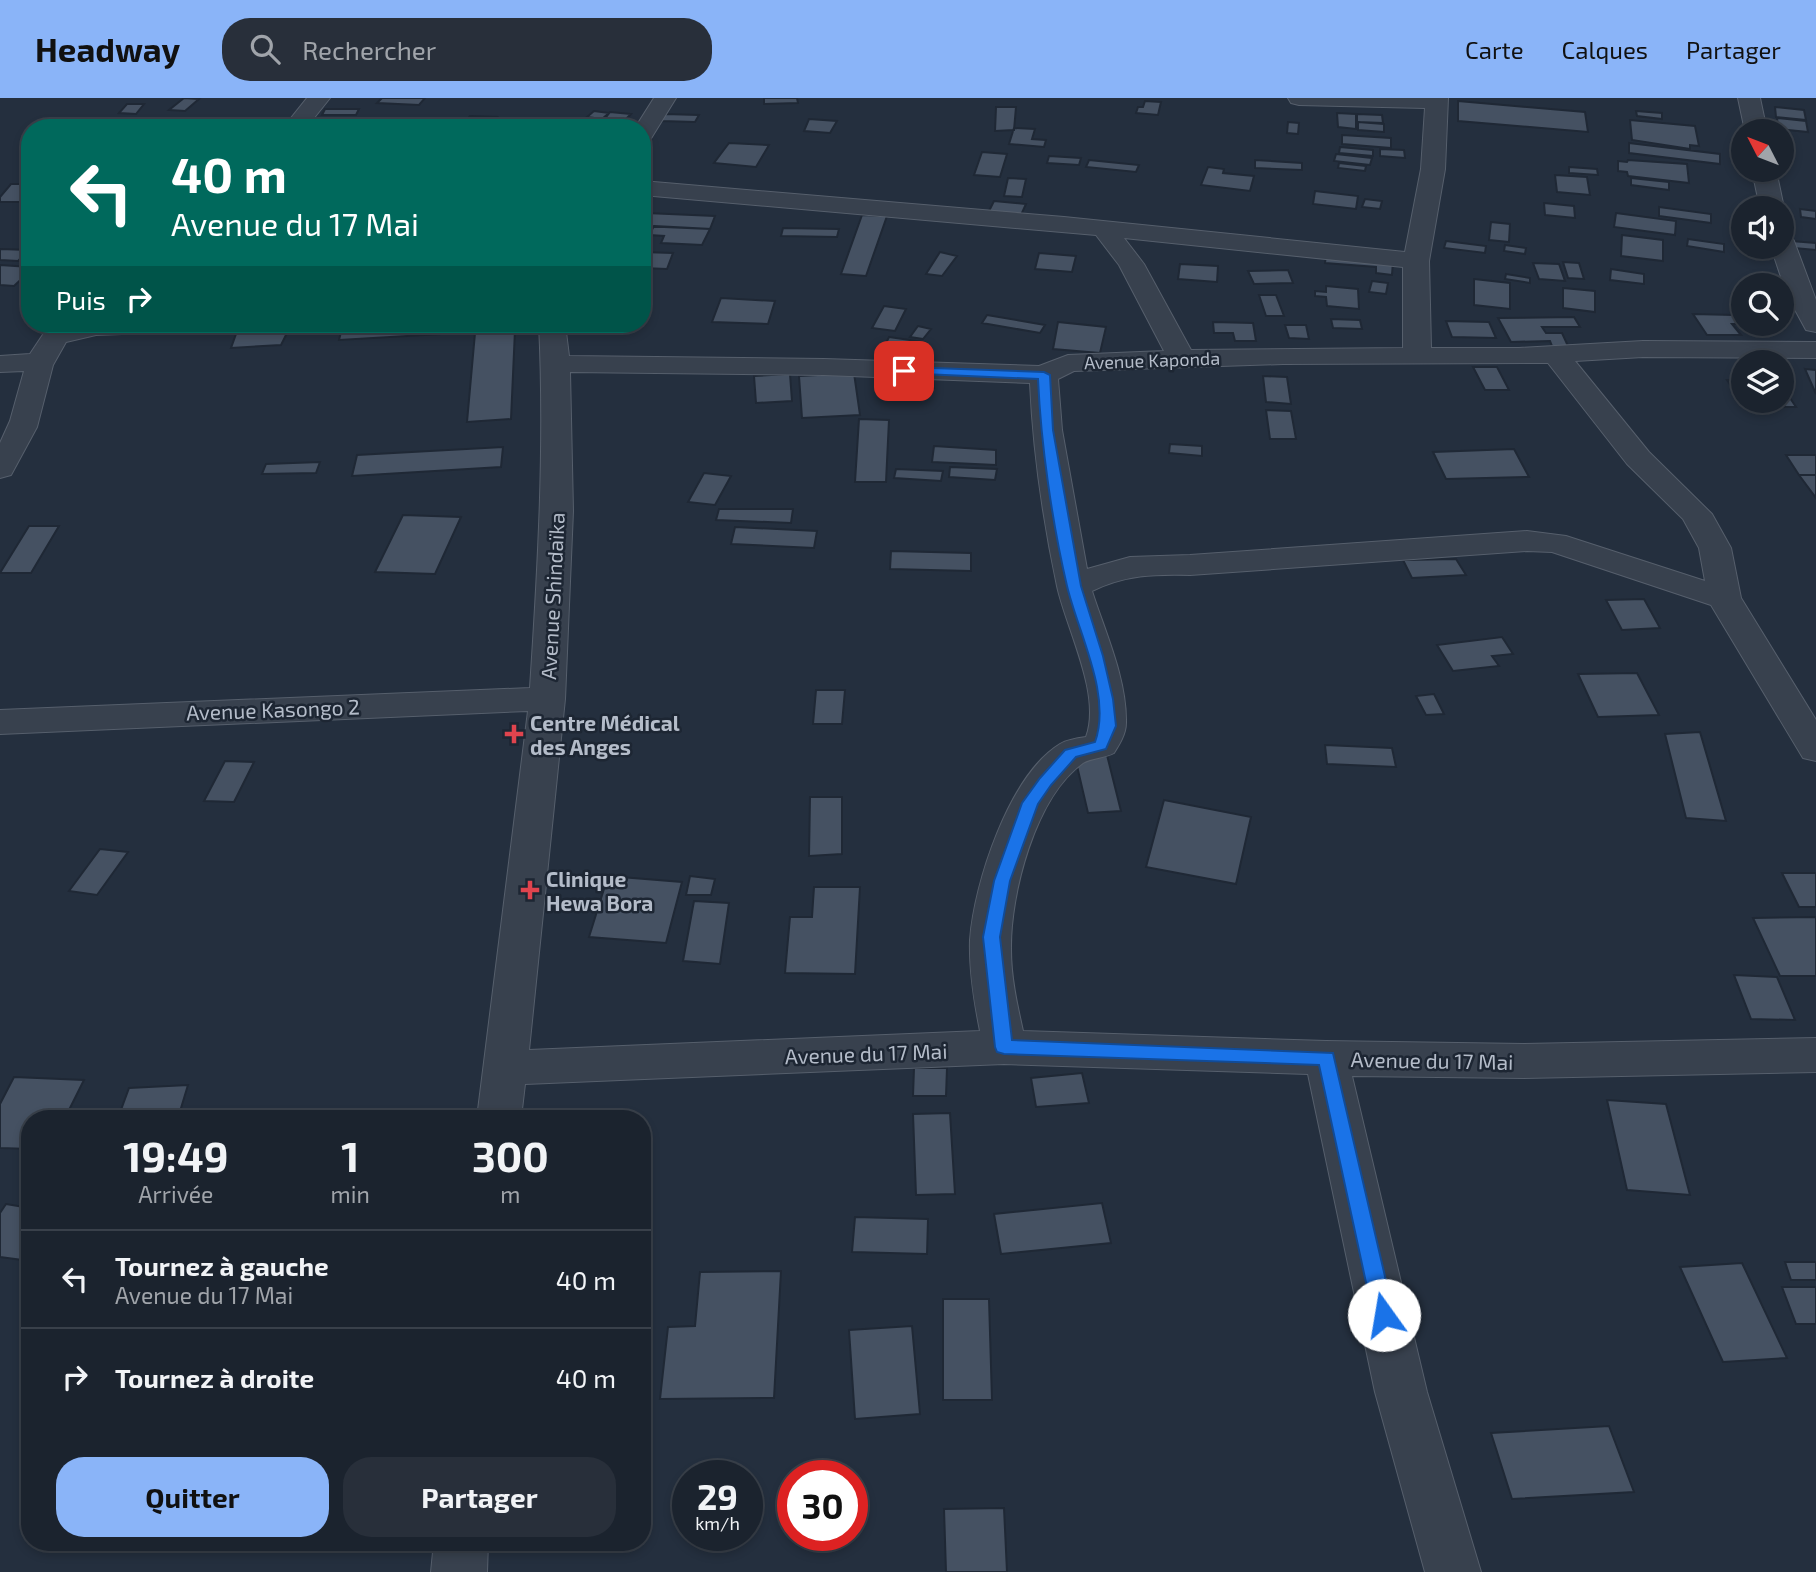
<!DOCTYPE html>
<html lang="fr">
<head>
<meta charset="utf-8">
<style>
	:root { --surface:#1b232e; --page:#282f3a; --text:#f1f3f6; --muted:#a0a4aa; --line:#39404a; --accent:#8ab4f8 }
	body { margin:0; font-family:"Exo 2",sans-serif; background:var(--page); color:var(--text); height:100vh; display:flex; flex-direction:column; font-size:26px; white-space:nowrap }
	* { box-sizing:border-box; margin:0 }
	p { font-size:23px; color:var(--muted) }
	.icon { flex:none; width:38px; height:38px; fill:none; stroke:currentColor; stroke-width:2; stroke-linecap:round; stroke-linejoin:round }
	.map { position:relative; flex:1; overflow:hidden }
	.side { position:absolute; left:21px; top:1012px; width:630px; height:441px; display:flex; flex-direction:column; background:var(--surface); border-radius:28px; box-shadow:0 4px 10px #0003,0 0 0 2px var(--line) }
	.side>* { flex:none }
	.top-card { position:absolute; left:21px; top:21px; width:630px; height:214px; border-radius:28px; box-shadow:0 4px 10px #0003,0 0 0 2px var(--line); background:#00695c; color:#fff; overflow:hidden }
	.needle { width:46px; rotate:312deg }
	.tools { position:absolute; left:1731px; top:21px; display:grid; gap:14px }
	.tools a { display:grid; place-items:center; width:63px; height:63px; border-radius:50%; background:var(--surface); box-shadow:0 4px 10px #0003,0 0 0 2px var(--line); font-size:35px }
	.speed { position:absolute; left:672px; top:1362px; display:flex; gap:14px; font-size:35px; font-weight:700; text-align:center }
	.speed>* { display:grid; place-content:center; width:91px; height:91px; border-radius:50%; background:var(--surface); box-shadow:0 4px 10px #0003,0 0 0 2px var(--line); line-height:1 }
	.speed small { font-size:18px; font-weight:400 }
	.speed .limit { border:10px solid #d22; background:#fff; color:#111 }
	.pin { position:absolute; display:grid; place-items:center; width:60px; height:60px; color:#fff; margin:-30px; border-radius:14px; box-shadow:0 4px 10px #0006 }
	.me { position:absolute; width:77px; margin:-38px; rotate:347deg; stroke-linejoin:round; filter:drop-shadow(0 0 5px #0008) }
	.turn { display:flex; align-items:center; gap:24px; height:147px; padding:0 35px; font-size:32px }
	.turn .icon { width:91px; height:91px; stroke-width:2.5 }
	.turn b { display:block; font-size:49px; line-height:60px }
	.then { display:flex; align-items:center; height:66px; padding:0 35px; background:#0003; gap:14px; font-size:26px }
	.eta { display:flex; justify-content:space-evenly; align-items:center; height:119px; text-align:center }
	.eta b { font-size:42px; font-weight:700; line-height:49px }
	.button { display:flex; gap:14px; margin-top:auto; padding:14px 35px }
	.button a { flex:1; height:80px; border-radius:28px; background:var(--accent); color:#111; font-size:28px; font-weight:700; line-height:80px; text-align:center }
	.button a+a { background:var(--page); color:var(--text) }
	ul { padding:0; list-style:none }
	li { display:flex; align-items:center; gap:21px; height:98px; padding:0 35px; border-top:2px solid var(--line) }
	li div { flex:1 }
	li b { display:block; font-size:26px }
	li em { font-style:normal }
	header { display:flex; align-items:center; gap:42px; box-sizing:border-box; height:98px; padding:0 35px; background:var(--accent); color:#111 }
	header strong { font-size:33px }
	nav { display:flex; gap:38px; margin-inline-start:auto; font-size:24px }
	.search { width:490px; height:63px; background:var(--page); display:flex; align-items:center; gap:18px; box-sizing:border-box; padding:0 24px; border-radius:28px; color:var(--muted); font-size:26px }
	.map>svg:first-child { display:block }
	.building { fill:#455162; stroke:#1f2835; stroke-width:2 }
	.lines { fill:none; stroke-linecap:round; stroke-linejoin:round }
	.minor-casing { stroke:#565f6c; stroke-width:2 }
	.minor { fill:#38414e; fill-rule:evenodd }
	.route { fill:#1a73e8; stroke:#114b97; stroke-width:2 }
	.health-dot { fill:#e0444e; stroke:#1d2633; stroke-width:2.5 }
	.labels { text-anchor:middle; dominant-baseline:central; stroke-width:5; stroke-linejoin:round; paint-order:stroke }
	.far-street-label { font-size:18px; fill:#b4bcc9; stroke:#1d2633 }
	.street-label { font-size:21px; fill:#b4bcc9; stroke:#1d2633 }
	.poi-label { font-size:21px; font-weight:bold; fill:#b4bcc9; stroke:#1d2633; text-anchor:start }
</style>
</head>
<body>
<header>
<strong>Headway</strong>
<div class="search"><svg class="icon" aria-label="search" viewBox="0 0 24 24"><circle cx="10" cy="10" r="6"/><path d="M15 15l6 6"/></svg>Rechercher</div>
<nav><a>Carte</a><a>Calques</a><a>Partager</a></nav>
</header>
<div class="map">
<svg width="1816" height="1474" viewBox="0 0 1816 1474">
	<rect width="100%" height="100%" fill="#242f3e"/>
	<!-- building -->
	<path class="building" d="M184 0 199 1 185 13 169 12Z
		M382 0H425L419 7 377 5Z
		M764 0H797L798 5 764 6Z
		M1145 3 1161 4 1158 17 1136 15 1138 9H1143Z
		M1458 3 1585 14 1588 34 1458 23Z
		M127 6H144L136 16 119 15Z
		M996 9H1016L1014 32 995 33Z
		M1775 9 1804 12 1806 22 1776 19Z
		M325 11H359L356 17H322Z
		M594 13 609 15 602 21 587 19Z
		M1636 13 1662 15V21L1637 18Z
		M610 14 631 16 624 23 604 22Z
		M1337 15 1356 16V31L1338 29Z
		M665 16 699 17 695 24 661 23Z
		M1357 16 1382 17 1383 25 1357 24Z
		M470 18 497 19 490 29 463 27Z
		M320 20H387L384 26H316Z
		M1777 20 1806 23 1808 34 1778 31Z
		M809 21 837 23 830 35 804 33Z
		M1630 22 1695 28 1699 48 1690 47V51L1632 42Z
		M551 24 598 26 596 30H547Z
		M1288 24 1299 25 1298 36 1287 35Z
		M1358 24 1384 26V34L1358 32Z
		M1014 30 1035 31 1032 41 1046 42 1044 49 1009 46Z
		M1342 37 1391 40V50L1342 46Z
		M729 45 769 47 756 69 714 65Z
		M1629 45 1720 56V66L1629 55Z
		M1340 49 1373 52V58L1339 55Z
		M1380 51 1404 52 1405 60 1380 58Z
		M982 54 1007 56 1000 79 974 77Z
		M1336 56 1372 60 1370 67 1334 63Z
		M1049 58 1081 60 1079 67 1047 65Z
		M1089 62 1139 67 1136 74 1086 69Z
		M1255 62 1302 65V72L1255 70Z
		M1628 62 1687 66 1689 85 1628 78 1627 74 1618 73V63L1627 64Z
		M1339 65 1366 68 1365 73 1338 70Z
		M1208 69 1224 71 1223 75 1254 78 1250 93 1201 87Z
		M1569 69 1597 71 1598 77 1569 75Z
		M1555 77 1587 79 1590 97 1557 94Z
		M1008 80 1026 81 1022 99 1004 98Z
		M1631 80 1669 84V92L1631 87Z
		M11 86H30L28 104H0V99Z
		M1315 93 1358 98 1356 111 1313 106Z
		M1365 101 1382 103 1380 111 1362 109Z
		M994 103 1026 106 1021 117 989 113Z
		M1544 105 1574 108 1575 120 1545 117Z
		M1659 109 1711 116V125L1659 118Z
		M1800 111 1816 113V121L1801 119Z
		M646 115 715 118 710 131 642 128Z
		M1616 115 1676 123 1675 137 1614 129Z
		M862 117 887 118 866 178 841 176Z
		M1491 124 1510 126 1509 144 1489 142Z
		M654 128 710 131 702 147 661 145 664 138 649 137Z
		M783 130 839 131 837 139 781 138Z
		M1622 137 1663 142V163L1621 158Z
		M1688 141 1724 146V154L1687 148Z
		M1446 143 1486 148 1485 155 1444 150Z
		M1791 143 1816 145V152L1794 150Z
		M1505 147 1526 150 1525 156 1504 153Z
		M0 151 29 152 18 163 0 162Z
		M642 154 673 155 667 171 642 170Z
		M940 154 957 158 942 178 926 176Z
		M1039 155 1076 158 1072 174 1035 171Z
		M1326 157 1393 163 1392 177 1376 175V169L1325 165Z
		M1563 164 1579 165 1584 181 1568 180Z
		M1533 165 1559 166 1565 183 1539 181Z
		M1180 166 1218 168 1217 184 1178 181Z
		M0 167 30 169V173L14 188 0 187Z
		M1611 171 1644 176V186L1610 182Z
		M1288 172 1293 185 1254 186 1248 173Z
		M1506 176 1530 180V185L1505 181Z
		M1474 181 1510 185V211L1474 207Z
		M1372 183 1388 185 1386 196 1369 194Z
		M1326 188 1358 191 1359 211 1327 208 1326 199 1315 198V193L1326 194Z
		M1563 190 1595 193V214L1563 210Z
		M1259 197H1276L1284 218H1266Z
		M721 200 775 203 768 226 712 224Z
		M884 208 906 211 895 233 872 230Z
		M1693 216 1734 217 1740 226H1732L1741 237H1707Z
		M987 217 1045 227 1040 235 982 225Z
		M1574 219 1580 229H1542L1546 235H1562L1568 248H1552L1550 243 1511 244 1498 220Z
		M1331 221 1360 222 1362 231 1333 230Z
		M1446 223 1489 224 1496 240 1452 239Z
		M1058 224 1106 229 1100 255 1053 251Z
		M1213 224 1253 225 1256 243H1235L1233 235H1214Z
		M343 226H527L526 231 339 242Z
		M1285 227H1306L1309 241 1289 240Z
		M918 228 931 231 923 241 910 239Z
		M515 232 511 321 467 324 475 235Z
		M287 235 281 247 231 250 236 236Z
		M889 239 924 244 913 265 878 261Z
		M1473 269H1497L1509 292H1485Z
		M1805 271 1816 272V296Z
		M854 275 860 317 802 320 799 278Z
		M790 276 792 303 756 305 754 278Z
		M932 278 934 290 898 291 897 279Z
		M1263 278 1287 279 1291 306 1266 304Z
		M1727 282H1743V303H1782V288L1796 309H1746Z
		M1266 312 1291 313 1296 341H1270Z
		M859 321 889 322 886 384H855Z
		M1170 346 1202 348V358L1169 355Z
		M934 348 996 352V367L932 364Z
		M503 349 501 369 352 378 357 357Z
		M1514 351 1529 379 1446 381 1433 354Z
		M1786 357H1816V377H1799Z
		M320 364 316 375 262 376 266 366Z
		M950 369 997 371 995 382 949 379Z
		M896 371 943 373 941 383 894 380Z
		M704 375 731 378 715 407 688 404Z
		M1799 377H1816V400Z
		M719 411H793L791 425 716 422Z
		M403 417 461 419 435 476 375 474Z
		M29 428H59L31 475H0Z
		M735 429 817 433 814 450 731 446Z
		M891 453 971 455V473L890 471Z
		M1456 461 1466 477 1412 480 1403 462Z
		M1644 501 1660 530 1622 532 1606 502Z
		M1502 539 1513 556 1492 558 1499 568 1453 573 1437 547Z
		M1637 575 1659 617 1598 619 1578 576Z
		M816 592H845L842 626H813Z
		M1434 596 1444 616 1426 617 1416 598Z
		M1700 634 1726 723 1686 720 1665 636Z
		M1325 647 1392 650 1396 669 1327 666Z
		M1106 653 1121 713 1088 715 1074 655Z
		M225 663 254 664 234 704 204 703Z
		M810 699H842V756L809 758Z
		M1164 702 1251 719 1236 786 1146 769Z
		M100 751 128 754 97 797 69 793Z
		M1782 775H1816V809H1799Z
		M608 778 682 784 666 845 589 839Z
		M690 778 715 781 711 797H686Z
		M814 789H860L855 876 785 875 790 819H812Z
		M694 803 729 805 720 866 683 863Z
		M1816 819V878H1780L1753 820Z
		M1734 877 1777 879 1795 922 1751 921Z
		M914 970H947L946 998H913Z
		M1082 975 1089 1005 1036 1009 1031 980Z
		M14 979 84 982 65 1020H30V1051L0 1050V1006Z
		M188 987 178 1020H118L129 990Z
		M1607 1002 1666 1006 1690 1097 1627 1092Z
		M950 1015 955 1096 916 1097 913 1016Z
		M1102 1105 1111 1145 1001 1156 994 1116Z
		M6 1106 30 1110V1163L0 1159V1115Z
		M855 1119 928 1121 927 1156 852 1154Z
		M1785 1164H1816V1182H1791Z
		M1742 1165 1787 1260 1723 1264 1680 1169Z
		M781 1173 774 1300 660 1301 668 1229 695 1228 700 1174Z
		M1782 1189H1816V1226H1796Z
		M943 1201H989L992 1302H943Z
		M912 1228 920 1316 855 1321 849 1232Z
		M1609 1328 1634 1394 1512 1401 1491 1335Z
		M1004 1410 1007 1474H946L944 1411Z"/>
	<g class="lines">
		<!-- minor casing -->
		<g class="minor-casing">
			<path id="minor" d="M307 0H330L306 30H283Z
				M654 0H676L650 42 642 44V30H635Z
				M1288 0H1448L1445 71 1429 163 1431 250H1519L1643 243 1816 244V260L1643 259 1575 263 1649 354 1712 416 1731 450 1741 500 1816 622V663L1803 660 1711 507 1552 454 1527 453 1190 477C1154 476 1125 477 1092 493 1105 534 1127 581 1126 625 1126 636 1119 647 1114 655 1105 660 1091 660 1083 665 1035 699 1010 797 1011 852 1011 879 1017 906 1023 933L1326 943 1524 946 1816 940V974L1524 980 1352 978 1427 1294 1481 1474H1425L1375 1294 1308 976 1004 966 525 986 521 1020H477L528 613 0 636V612L530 590C538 469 545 348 539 226H565L569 258 824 261 1039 268 1068 257 1164 253 1119 167 1096 137 642 97V83L1064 119 1405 154 1421 71 1425 10 1299 7 1291 5ZM1124 140 1403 169V250L1191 252 1144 166ZM1548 265 1627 366 1683 421 1699 450 1705 483 1566 438 1527 433 1190 457 1130 459 1087 471 1062 332 1058 281 1074 273 1283 266ZM570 274 824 277 1030 285C1033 352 1043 422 1057 488 1066 530 1102 597 1086 639 1078 640 1067 642 1060 646 1009 677 974 786 970 842 969 873 974 903 980 933L529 952 565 601 573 413Z
				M1738 0H1760L1767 33H1745Z
				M1752 72H1776L1784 110 1782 114V110H1760Z
				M1782 136 1791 138 1794 143 1816 202V234L1806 232 1787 197 1771 149H1782Z
				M66 226H187L184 232 174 234 96 237 66 244 53 267 37 329 11 377 0 380V345L10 323 24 273 0 274V258L30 256 46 232Z
				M434 1444H488L487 1474H431Z"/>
		</g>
		<!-- minor -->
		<use href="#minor" class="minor"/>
	</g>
	<!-- route -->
	<path class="route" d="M904 269 1044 274 1050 277 1053 332 1081 488 1103 558 1113 601 1116 628 1106 651 1076 659 1051 687 1038 706 1010 783 1000 839 1012 942 1333 955 1394 1217 1391 1223 1384 1226 1376 1223 1373 1217 1319 967 1004 956 997 954 995 949 983 839 994 783 1022 705 1040 680 1065 652 1095 644C1112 597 1078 535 1067 488 1052 424 1041 347 1038 281L900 275V270Z"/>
	<!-- markers -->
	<g class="health-dot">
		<path d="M510.5 625.5h7v7h7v7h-7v7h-7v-7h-7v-7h7z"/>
		<path d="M526.5 781.5h7v7h7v7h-7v7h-7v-7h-7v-7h7z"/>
	</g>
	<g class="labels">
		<!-- far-street labels -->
		<g class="far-street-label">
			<text transform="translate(1152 262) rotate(-2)">Avenue Kaponda</text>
		</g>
		<!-- street labels -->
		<g class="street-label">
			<text transform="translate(552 498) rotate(-87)">Avenue Shindaïka</text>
			<text transform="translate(273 611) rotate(-2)">Avenue Kasongo 2</text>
			<text transform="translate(866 955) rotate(-2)">Avenue du 17 Mai</text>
			<text transform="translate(1432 962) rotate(1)">Avenue du 17 Mai</text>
		</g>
		<!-- poi labels -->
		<g class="poi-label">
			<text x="530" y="624">Centre Médical<tspan x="530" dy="24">des Anges</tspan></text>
			<text x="546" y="780">Clinique<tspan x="546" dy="24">Hewa Bora</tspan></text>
		</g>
	</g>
</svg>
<div class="tools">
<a><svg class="needle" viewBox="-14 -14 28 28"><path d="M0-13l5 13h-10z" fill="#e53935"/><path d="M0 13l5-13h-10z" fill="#a0a4aa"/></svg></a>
<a><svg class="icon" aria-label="sound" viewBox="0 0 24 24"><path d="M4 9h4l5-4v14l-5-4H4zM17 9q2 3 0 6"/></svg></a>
<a><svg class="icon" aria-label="search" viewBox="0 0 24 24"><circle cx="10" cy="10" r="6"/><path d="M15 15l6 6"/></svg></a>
<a><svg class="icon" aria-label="layers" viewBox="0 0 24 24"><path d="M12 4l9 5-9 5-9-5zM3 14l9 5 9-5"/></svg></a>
</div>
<div class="speed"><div>29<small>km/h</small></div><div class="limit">30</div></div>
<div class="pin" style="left:904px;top:273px;background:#d93025"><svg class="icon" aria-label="arrive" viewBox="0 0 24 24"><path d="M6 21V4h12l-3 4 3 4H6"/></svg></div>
<svg class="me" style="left:1384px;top:1217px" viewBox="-20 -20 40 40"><circle r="19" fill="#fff"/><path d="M0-13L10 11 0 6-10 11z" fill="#1a73e8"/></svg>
<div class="top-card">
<div class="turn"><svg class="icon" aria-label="left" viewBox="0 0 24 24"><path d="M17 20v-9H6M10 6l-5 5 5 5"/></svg><div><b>40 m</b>Avenue du 17 Mai</div></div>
<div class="then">Puis<svg class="icon" aria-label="right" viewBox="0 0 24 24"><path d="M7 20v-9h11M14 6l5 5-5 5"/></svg></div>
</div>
<section class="side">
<div class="eta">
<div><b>19:49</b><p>Arrivée</p></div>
<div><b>1</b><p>min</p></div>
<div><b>300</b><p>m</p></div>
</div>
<ul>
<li><svg class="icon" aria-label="left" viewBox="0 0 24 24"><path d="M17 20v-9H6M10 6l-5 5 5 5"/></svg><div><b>Tournez à gauche</b><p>Avenue du 17 Mai</p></div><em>40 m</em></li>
<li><svg class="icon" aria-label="right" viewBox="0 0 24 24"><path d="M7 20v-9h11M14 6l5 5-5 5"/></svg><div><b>Tournez à droite</b></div><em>40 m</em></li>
</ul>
<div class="button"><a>Quitter</a><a>Partager</a></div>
</section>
</div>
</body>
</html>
